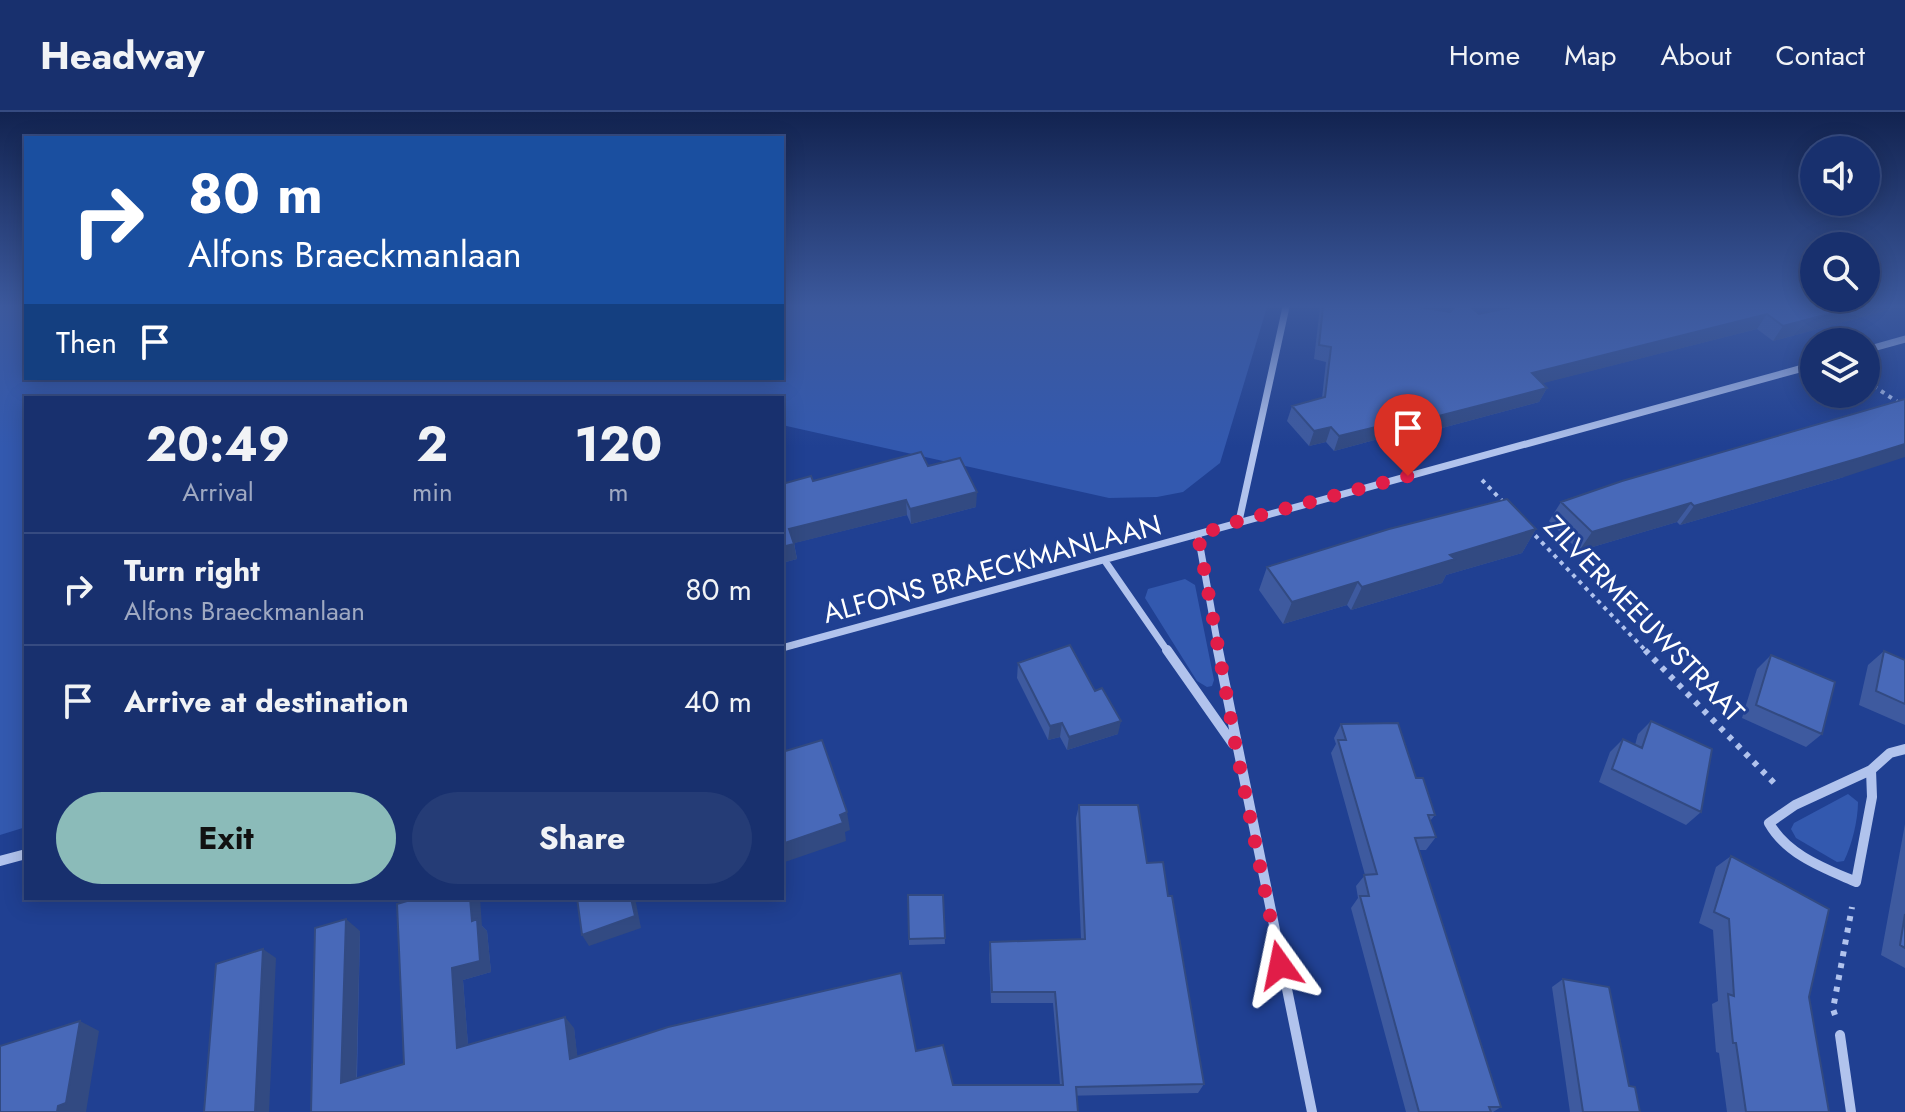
<!DOCTYPE html>
<html lang="en">
<head>
<meta charset="utf-8">
<style>
	:root { --surface:#18306e; --page:#253c76; --text:#f1f3f6; --muted:#9fa9c2; --line:#364b81; --accent:#8bbbb9 }
	body { margin:0; font-family:Jost,sans-serif; background:var(--page); color:var(--text); height:100vh; display:flex; flex-direction:column; font-size:30px; white-space:nowrap }
	* { box-sizing:border-box; margin:0 }
	p { font-size:26px; color:var(--muted) }
	.icon { flex:none; width:44px; height:44px; fill:none; stroke:currentColor; stroke-width:2; stroke-linecap:round; stroke-linejoin:round }
	.map { position:relative; flex:1; overflow:hidden }
	.details { position:absolute; left:24px; top:284px; width:760px; height:504px; display:flex; flex-direction:column; background:var(--surface); border-radius:0px; box-shadow:0 4px 20px #0003,0 0 0 2px var(--line) }
	.details>* { flex:none }
	.guide { position:absolute; left:24px; top:24px; width:760px; height:244px; border-radius:0px; box-shadow:0 4px 20px #0003,0 0 0 2px var(--line); background:#1a4fa0; color:#fff; overflow:hidden }
	.controls { position:absolute; left:1800px; top:24px; display:grid; gap:16px }
	.controls a { display:grid; place-items:center; width:80px; height:80px; border-radius:50%; background:var(--surface); box-shadow:0 4px 20px #0003,0 0 0 2px var(--line); font-size:40px }
	.pin { position:absolute; display:grid; place-items:center; width:68px; height:68px; color:#fff; margin:-82px -34px; border-radius:50% 50% 50% 0; rotate:-45deg; box-shadow:0 0 8px #0007 }
	.pin .icon { rotate:45deg }
	.me { position:absolute; width:88px; margin:-44px; rotate:348deg; stroke-linejoin:round; filter:drop-shadow(0 0 6px #0008) }
	.turn { display:flex; align-items:center; gap:28px; height:168px; padding:0 32px; font-size:36px }
	.turn .icon { width:104px; height:104px; stroke-width:2.5 }
	.turn b { display:block; font-size:56px; line-height:68px }
	.then { display:flex; align-items:center; height:76px; padding:0 32px; background:#0003; gap:16px; font-size:30px }
	.eta { display:flex; justify-content:space-evenly; align-items:center; height:136px; text-align:center }
	.eta b { font-size:48px; font-weight:700; line-height:56px }
	.cta { display:flex; gap:16px; margin-top:auto; padding:16px 32px }
	.cta a { flex:1; height:92px; border-radius:48px; background:var(--accent); color:#111; font-size:32px; font-weight:700; line-height:92px; text-align:center }
	.cta a+a { background:var(--page); color:var(--text) }
	ul { padding:0; list-style:none }
	li { display:flex; align-items:center; gap:24px; height:112px; padding:0 32px; border-top:2px solid var(--line) }
	li div { flex:1 }
	li b { display:block; font-size:30px }
	li em { font-style:normal }
	header { display:flex; align-items:center; gap:48px; box-sizing:border-box; height:112px; padding:0 40px; background:var(--surface); border-bottom:2px solid var(--line) }
	header strong { font-size:38px }
	nav { display:flex; gap:44px; margin-inline-start:auto; font-size:28px }
	.map>svg:first-child { display:block }
	.green { fill:#3359af }
	.lines { fill:none; stroke-linecap:round; stroke-linejoin:round }
	.path-far1 { stroke:#b1c3ed; stroke-width:4; stroke-dasharray:4 5; stroke-linecap:butt }
	.path { stroke:#b1c3ed; stroke-width:6; stroke-dasharray:5 7; stroke-linecap:butt }
	.street-far1 { stroke:#b1c3ed; stroke-width:7 }
	.street { stroke:#b1c3ed; stroke-width:10 }
	.wall { fill:#3e5a9f }
	.shaded-wall { fill:#324a82 }
	.building { fill:#4869b9; stroke:#324a82; stroke-width:2 }
	.route { stroke:#e11d48; stroke-width:14; stroke-dasharray:0 25.2 }
	.labels { text-anchor:middle; dominant-baseline:central; stroke-width:6; stroke-linejoin:round; paint-order:stroke }
	.street-label { font-size:28px; fill:#fff; stroke:#204092 }
</style>
</head>
<body>
<header>
<strong>Headway</strong>
<nav><a>Home</a><a>Map</a><a>About</a><a>Contact</a></nav>
</header>
<div class="map">
<svg width="1905" height="1000" viewBox="0 0 1905 1000">
	<rect width="100%" height="100%" fill="#204092"/>
	<!-- green -->
	<path class="green" d="M0 195H26V266H782V195H1267L1220 351 1183 380 1157 385 1109 386 782 313V286H26V715L0 723Z
		M1185 467 1195 473 1214 568 1212 574 1207 575 1197 569 1145 486 1148 477Z
		M1848 682 1858 690C1858 708 1852 733 1844 749L1837 750 1796 726 1791 717 1794 711Z"/>
	<g class="lines">
		<!-- path-far1 -->
		<path class="path-far1" d="M1866 269 1905 295
			M1482 368 1506 393
			M1529 417 1647 540"/>
		<!-- path -->
		<path class="path" d="M1645 538 1778 675
			M1835 903 1833 897 1852 795"/>
		<!-- street-far1 -->
		<path class="street-far1" d="M1866 238 1905 227
			M1239 409 1286 195
			M1198 423 1219 540
			M1105 449 1168 540
			M782 536 1814 253"/>
		<!-- street -->
		<path class="street" d="M1167 538 1233 632
			M1218 538 1312 1000
			M1871 658 1872 685 1856 770C1824 756 1787 743 1769 711L1795 693Z
			M1871 658 1890 641 1905 637
			M0 749 26 742
			M1840 923 1851 1000"/>
	</g>
	<!-- wall -->
	<path class="wall" d="M1320 195H1418L1450 200 1479 202 1513 195H1899L1773 229 1757 217 1542 271 1547 276 1539 290 1386 331 1382 326 1334 339 1326 330 1309 334 1287 309 1292 294 1322 286 1326 250 1314 247Z
		M928 354 976 395 911 412 907 403 794 431 797 447 782 451 813 369Z
		M1844 365 1680 413 1677 410 1579 439 1549 409 1561 390Z
		M1536 417 1522 441 1446 463 1442 471 1351 498 1347 493 1283 512 1259 478 1267 455Z
		M1884 539 1905 548V613L1859 593 1868 553Z
		M1771 543 1822 622 1806 635 1742 606 1757 557Z
		M1018 551 1118 622 1067 638 1060 625 1048 628 1017 566Z
		M1651 609 1701 700 1686 713 1599 670 1610 640 1623 627 1635 633 1638 622Z
		M1341 612 1416 666 1435 703 1430 709 1436 725 1426 738H1419L1501 995 1493 1000H1406L1351 796 1358 786 1356 774 1365 763 1331 641 1336 632 1334 626Z
		M1079 693 1147 751 1168 784 1204 972 1198 981 311 1000 360 819 357 966 404 952 482 814 487 819 491 860 463 868 468 933 574 916 577 945 916 939 953 973H1060L1053 891H991L989 842 990 830 1081 827 1076 706Z
		M1905 712V856L1881 843Z
		M1731 744 1809 885 1829 1000H1727L1719 941 1716 940 1712 892 1718 889 1713 818 1699 811 1716 755Z
		M908 783H943L945 832 909 833Z
		M1563 867 1629 974 1640 1000H1570L1552 875Z"/>
	<!-- shaded-wall -->
	<path class="shaded-wall" d="M1855 195H1899L1773 229 1783 214Z
		M1767 202 1757 217 1524 276 1532 261Z
		M1547 276 1539 290 1386 331 1392 316Z
		M1388 312 1382 326 1334 339 1339 324Z
		M1331 315 1326 330 1309 334 1314 319Z
		M1905 332V345L1844 365 1680 413 1694 394Z
		M977 380 976 395 911 412 910 397Z
		M906 388 907 403 791 432 789 417Z
		M1691 391 1677 410 1579 439 1592 420Z
		M1536 417 1522 441 1446 463 1442 471 1351 498 1362 475 1450 443Z
		M794 432 797 447 782 451V435Z
		M1358 470 1347 493 1283 512 1292 490Z
		M1121 609 1118 622 1067 638 1069 625Z
		M1062 611 1060 625 1048 628 1050 614Z
		M847 700 850 718 845 720 846 729 782 751V732Z
		M470 786H480L482 814 487 819 491 860 463 868 469 946 457 936 452 856 472 809Z
		M631 786H635L641 816 589 834 582 823Z
		M346 807 360 819 356 980 341 971Z
		M263 837 276 846 269 1000H255Z
		M565 905 574 916 579 957 570 947Z
		M80 909 99 919 86 1000H57Z"/>
	<!-- building -->
	<path class="building" d="M1323 195H1418L1450 200 1455 195H1471L1479 202 1513 195H1855L1783 214 1767 202 1532 261 1547 276 1392 316 1388 312 1339 324 1331 315 1314 319 1292 294 1325 285 1331 235 1319 233Z
		M1905 287V332L1860 346 1694 394 1691 391 1592 420 1561 390 1622 369Z
		M921 340 928 354 960 346 977 380 910 397 906 388 789 417 794 432 782 435V372L811 364 813 369Z
		M1507 387 1536 417 1450 443 1455 447 1362 475 1358 470 1292 490 1267 455 1389 417Z
		M1070 533 1095 579 1102 576 1121 609 1069 625 1062 611 1050 614 1018 551Z
		M1884 539 1905 548V592L1876 579Z
		M1771 543 1835 570 1822 622 1756 593Z
		M1651 609 1712 637 1701 700 1612 657 1623 627 1642 636Z
		M1398 611 1416 666H1423L1435 703H1428L1436 725 1415 726 1501 995H1489L1491 1000H1419L1360 784H1369L1364 763 1377 762 1338 628H1346L1341 612Z
		M822 628 847 700 840 703 843 711 782 732V640Z
		M1079 693H1138L1147 751 1163 750 1168 784H1172L1204 972 1076 975 1078 1000H311L315 816 346 807 341 971 404 952 397 792 417 786H470L472 809 477 807 480 849 452 856 457 936 565 905 570 947 668 915 901 861 916 939 943 933 953 973H1063L1055 880H992L990 830 1085 827Z
		M1731 744 1829 797 1809 885 1829 1000H1746L1736 931H1733L1728 882 1734 884 1729 807 1714 800Z
		M908 783H943L945 826 909 827Z
		M577 786H631L635 804 582 823Z
		M1905 802V836L1900 833Z
		M263 837 255 1000H204L216 852Z
		M1563 867 1609 875 1629 974 1635 975 1640 1000H1583Z
		M80 909 66 991 58 994 57 1000H0V934Z"/>
	<!-- sky -->
	<linearGradient id="sky" x2="0" y2="1"><stop stop-color="#122350"/><stop offset="0.58" stop-color="#3c599d"/><stop offset="1" stop-color="#3c599d" stop-opacity="0"/></linearGradient>
	<rect width="1905" height="335" fill="url(#sky)"/>
	<g class="lines">
		<!-- route -->
		<path class="route" d="M1280 853 1236 636 1198 423 1239 409 1408 364"/>
	</g>
	<g class="labels">
		<!-- street labels -->
		<g class="street-label">
			<text transform="translate(992 457) rotate(-15)">ALFONS BRAECKMANLAAN</text>
			<text transform="translate(1644 507) rotate(46)">ZILVERMEEUWSTRAAT</text>
		</g>
	</g>
</svg>
<div class="controls">
<a><svg class="icon" aria-label="sound" viewBox="0 0 24 24"><path d="M4 9h4l5-4v14l-5-4H4zM17 9q2 3 0 6"/></svg></a>
<a><svg class="icon" aria-label="search" viewBox="0 0 24 24"><circle cx="10" cy="10" r="6"/><path d="M15 15l6 6"/></svg></a>
<a><svg class="icon" aria-label="layers" viewBox="0 0 24 24"><path d="M12 4l9 5-9 5-9-5zM3 14l9 5 9-5"/></svg></a>
</div>
<div class="pin" style="left:1408px;top:364px;background:#d93025"><svg class="icon" aria-label="arrive" viewBox="0 0 24 24"><path d="M6 21V4h12l-3 4 3 4H6"/></svg></div>
<svg class="me" style="left:1280px;top:853px" viewBox="-20 -20 40 40"><path d="M0-17L14 15 0 8-14 15z" fill="#e11d48" stroke="#fff" stroke-width="4"/></svg>
<div class="guide">
<div class="turn"><svg class="icon" aria-label="right" viewBox="0 0 24 24"><path d="M7 20v-9h11M14 6l5 5-5 5"/></svg><div><b>80 m</b>Alfons Braeckmanlaan</div></div>
<div class="then">Then<svg class="icon" aria-label="arrive" viewBox="0 0 24 24"><path d="M6 21V4h12l-3 4 3 4H6"/></svg></div>
</div>
<section class="details">
<div class="eta">
<div><b>20:49</b><p>Arrival</p></div>
<div><b>2</b><p>min</p></div>
<div><b>120</b><p>m</p></div>
</div>
<ul>
<li><svg class="icon" aria-label="right" viewBox="0 0 24 24"><path d="M7 20v-9h11M14 6l5 5-5 5"/></svg><div><b>Turn right</b><p>Alfons Braeckmanlaan</p></div><em>80 m</em></li>
<li><svg class="icon" aria-label="arrive" viewBox="0 0 24 24"><path d="M6 21V4h12l-3 4 3 4H6"/></svg><div><b>Arrive at destination</b></div><em>40 m</em></li>
</ul>
<div class="cta"><a>Exit</a><a>Share</a></div>
</section>
</div>
</body>
</html>
